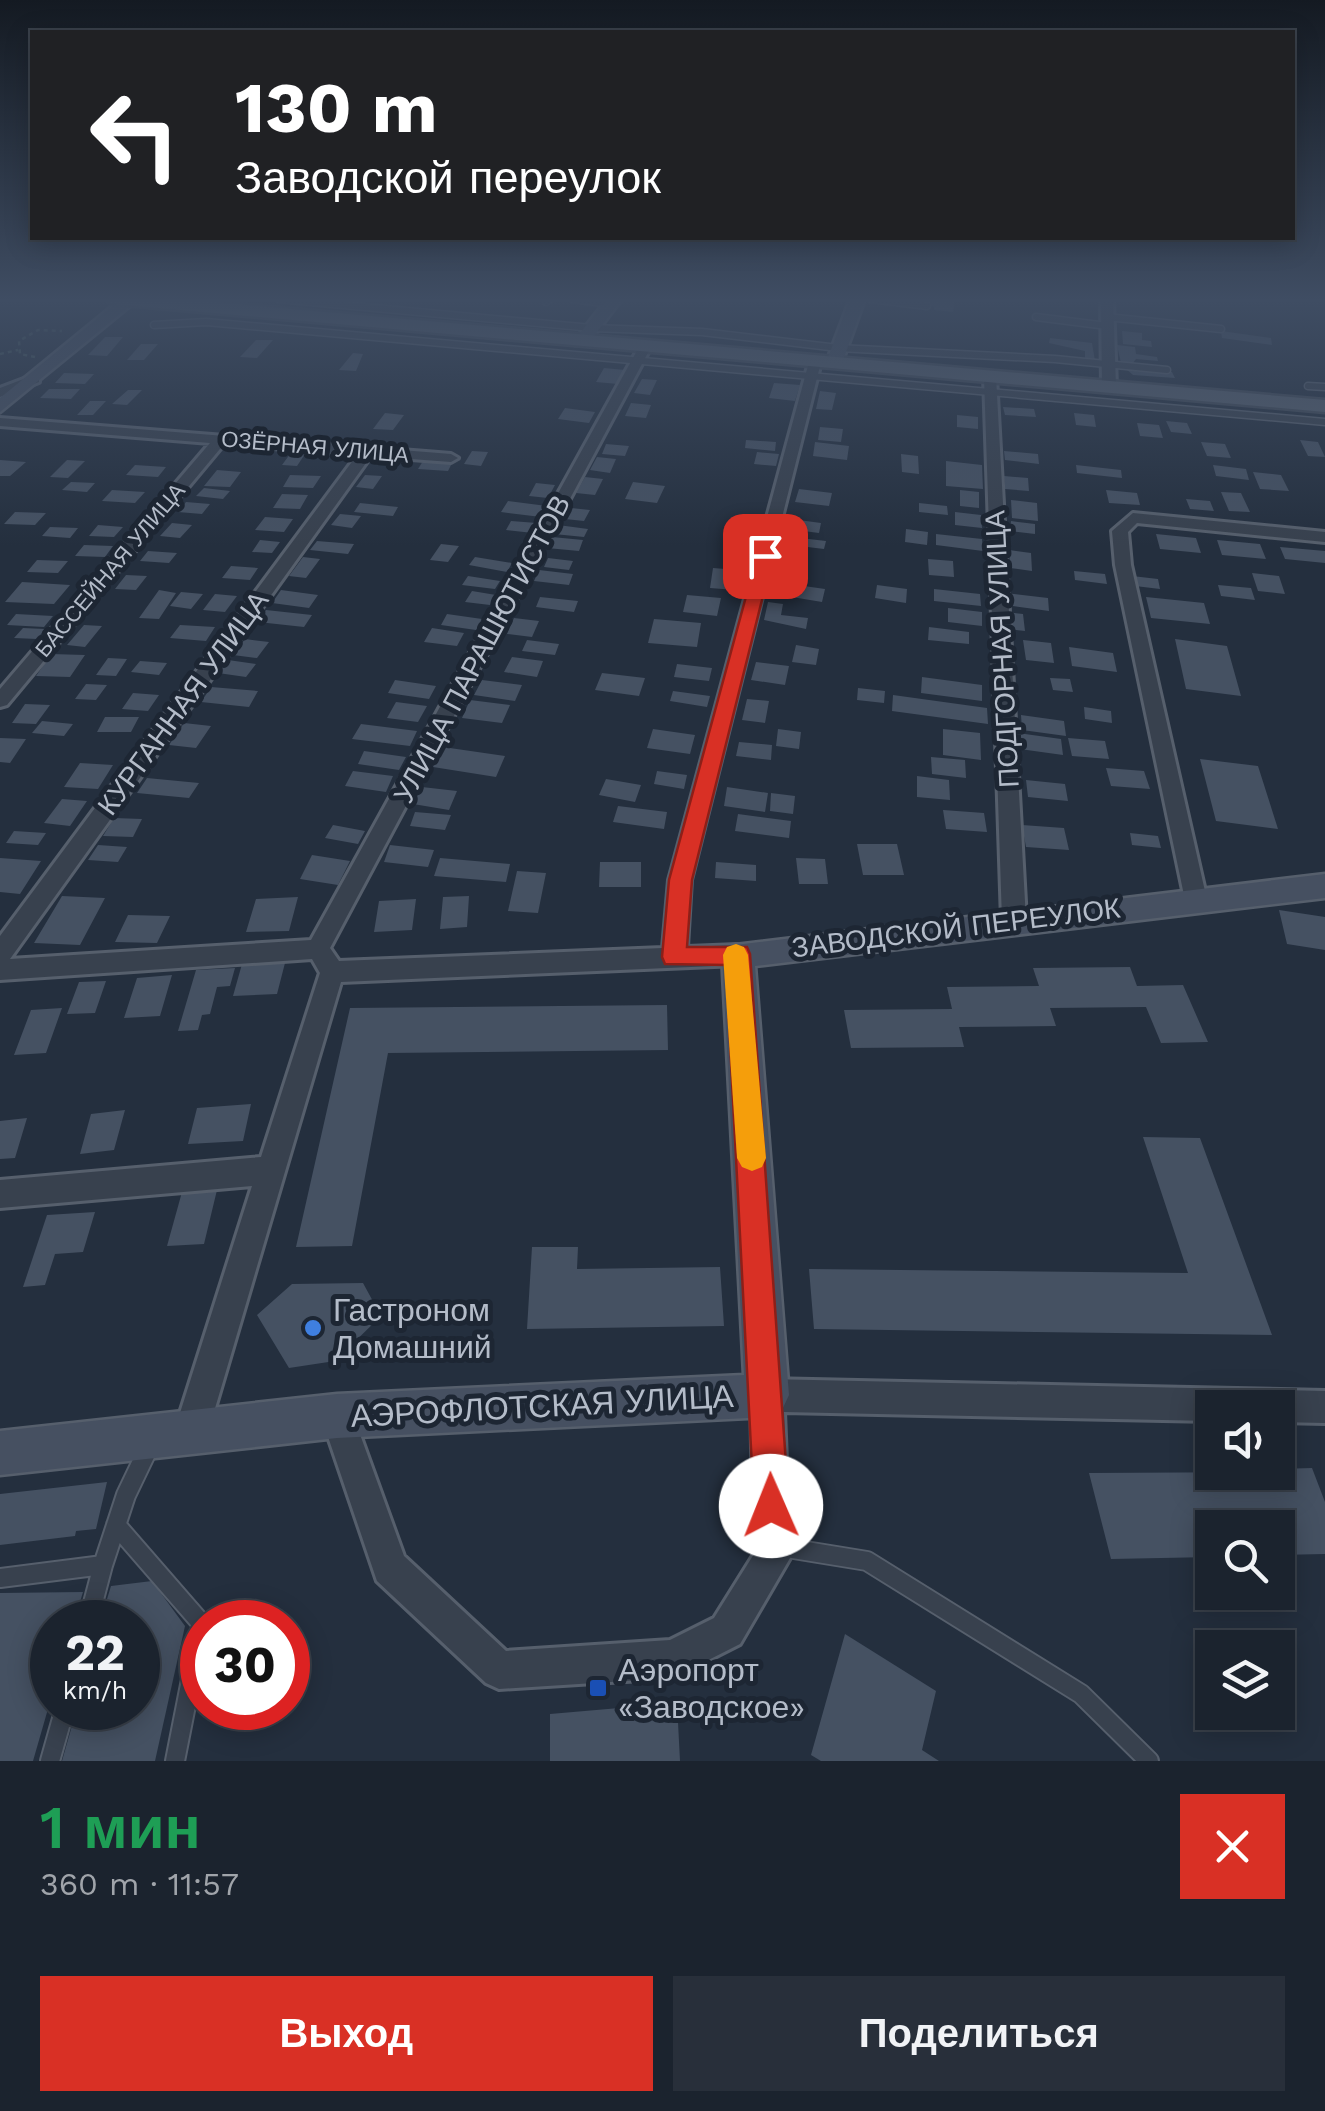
<!DOCTYPE html>
<html lang="ru">
<head>
<meta charset="utf-8">
<style>
	:root { --surface:#1b232e; --page:#282f3a; --text:#f1f3f6; --muted:#a0a4aa; --line:#39404a; --accent:#d93025 }
	body { margin:0; font-family:"Work Sans",sans-serif; background:var(--page); color:var(--text); height:100vh; display:flex; flex-direction:column; font-size:38px; white-space:nowrap }
	* { box-sizing:border-box; margin:0 }
	p { font-size:32px; color:var(--muted) }
	.icon { flex:none; width:55px; height:55px; fill:none; stroke:currentColor; stroke-width:2; stroke-linecap:round; stroke-linejoin:round }
	.map { position:relative; height:1761px; overflow:hidden }
	.side { display:flex; flex-direction:column; background:var(--surface); flex:1 }
	.side>* { flex:none }
	.banner { position:absolute; left:30px; top:30px; width:1265px; height:210px; border-radius:0px; box-shadow:0 5px 25px #0003,0 0 0 2px var(--line); background:#202124; color:#fff; overflow:hidden }
	.tools { position:absolute; left:1195px; top:1390px; display:grid; gap:20px }
	.tools a { display:grid; place-items:center; width:100px; height:100px; border-radius:0px; background:var(--surface); box-shadow:0 5px 25px #0003,0 0 0 2px var(--line); font-size:50px }
	.speed { position:absolute; left:30px; top:1600px; display:flex; gap:20px; font-size:50px; font-weight:700; text-align:center }
	.speed>* { display:grid; place-content:center; width:130px; height:130px; border-radius:50%; background:var(--surface); box-shadow:0 5px 25px #0003,0 0 0 2px var(--line); line-height:1 }
	.speed small { font-size:25px; font-weight:400 }
	.speed .limit { border:15px solid #d22; background:#fff; color:#111 }
	.pin { position:absolute; display:grid; place-items:center; width:85px; height:85px; color:#fff; margin:-42px; border-radius:20px; box-shadow:0 5px 15px #0006 }
	.me { position:absolute; width:110px; margin:-55px; rotate:359deg; stroke-linejoin:round; filter:drop-shadow(0 0 8px #0008) }
	.turn { display:flex; align-items:center; gap:35px; height:210px; padding:0 40px; font-size:45px }
	.turn .icon { width:130px; height:130px; stroke-width:2.5 }
	.turn b { display:block; font-size:70px; line-height:85px }
	.round { display:grid; place-items:center; flex:none; width:105px; height:105px; border-radius:0px; background:var(--page) }
	.overview { display:flex; align-items:center; justify-content:space-between; height:170px; padding:0 40px }
	h1 { font-size:60px; font-weight:600; line-height:75px; color:#1e9e55 }
	.cta { display:flex; gap:20px; margin-top:auto; padding:20px 40px }
	.cta a { flex:1; height:115px; border-radius:0px; background:var(--accent); color:#fff; font-size:40px; font-weight:600; line-height:115px; text-align:center }
	.cta a+a { background:var(--page); color:var(--text) }
	.map>svg:first-child { display:block }
	.building { fill:#455162 }
	.lines { fill:none; stroke-linecap:round; stroke-linejoin:round }
	.lane-far1-casing { stroke:#565f6c; stroke-width:9 }
	.lane-casing { stroke:#565f6c; stroke-width:22 }
	.street-casing { stroke:#565f6c; stroke-width:6 }
	.secondary-casing { stroke:#565f6c; stroke-width:5 }
	.primary-casing { stroke:#414a57; stroke-width:5 }
	.path { stroke:#44595c; stroke-width:2.5; stroke-dasharray:4 4; stroke-linecap:butt }
	.lane-far1 { stroke:#38414e; stroke-width:6 }
	.lane { stroke:#38414e; stroke-width:18 }
	.street { fill:#38414e; fill-rule:evenodd }
	.secondary { fill:#465061; fill-rule:evenodd }
	.primary { fill:#56606e; fill-rule:evenodd }
	.route { fill:#d93025; stroke:#8d1f18; stroke-width:2.5 }
	.slow { fill:#f59e0b }
	.shop-dot { fill:#3f7fe0; stroke:#1d2633; stroke-width:4 }
	.transit-dot { fill:#1a4fb4; stroke:#1d2633; stroke-width:4 }
	.labels { text-anchor:middle; dominant-baseline:central; stroke-width:10; stroke-linejoin:round; paint-order:stroke }
	.far-street-label { font-size:22px; fill:#b4bcc9; stroke:#1d2633 }
	.street-label { font-size:28px; fill:#b4bcc9; stroke:#1d2633 }
	.near-poi-label { font-size:32px; fill:#b4bcc9; stroke:#1d2633; text-anchor:start }
	.near-street-label { font-size:32px; fill:#b4bcc9; stroke:#1d2633 }
</style>
</head>
<body>
<div class="map">
<svg width="1325" height="1761" viewBox="0 0 1325 1761">
	<rect width="100%" height="100%" fill="#242f3e"/>
	<!-- building -->
	<path class="building" d="M912 299H948L955 300 953 312 934 310V306Z
		M1122 331 1142 333V340L1151 341 1152 347 1123 344Z
		M1221 331 1271 338 1272 345 1222 338Z
		M105 337H123L107 356 88 355Z
		M1050 338 1092 343 1095 361 1085 360V351L1049 343Z
		M256 340H273L257 358 240 357Z
		M141 344H158L144 360H127Z
		M1117 345 1135 347 1136 354 1157 357 1158 361 1136 359 1132 364 1121 363Z
		M353 353 363 354 356 371 339 370Z
		M604 368 625 370 618 384 596 382Z
		M1125 368 1172 372 1175 378 1133 375Z
		M64 373 94 374 85 384 55 383Z
		M642 379 657 380 650 395 634 393Z
		M774 383 800 385 795 401 769 398Z
		M49 389H80L71 399 40 398Z
		M128 390H142L127 405 112 404Z
		M820 391 836 393 832 410 816 409Z
		M90 401H106L93 415H77Z
		M631 403 651 405 646 418 625 416Z
		M1003 407 1034 409 1036 417 1005 415Z
		M565 408 595 412 589 423 558 419Z
		M385 413 404 415 393 430 373 429Z
		M1074 413 1094 415 1096 427 1076 425Z
		M957 415 978 417V429L957 427Z
		M1166 421 1187 423 1192 434 1171 432Z
		M1137 423 1159 425 1163 438 1140 436Z
		M820 427 843 429 841 442 818 440Z
		M746 440 776 442 775 451 745 448Z
		M1300 440 1318 442 1325 457 1308 456Z
		M815 442 849 446 847 460 813 456Z
		M1201 442 1225 444 1231 458 1207 456Z
		M606 444 629 446 625 456 602 454Z
		M293 450 307 451 297 466 282 465Z
		M472 451 488 452 481 466 464 464Z
		M1004 451 1038 454 1039 464 1005 460Z
		M757 452 779 454 776 466 754 464Z
		M901 454 918 456 919 474 902 472Z
		M597 457 616 459 610 473 590 470Z
		M0 460 26 462 10 476H0Z
		M67 460 85 461 68 478 50 477Z
		M423 461 452 463 448 471 418 469Z
		M946 461 982 465 983 489 946 486Z
		M135 465 166 467 158 477 126 475Z
		M1076 465 1121 470 1122 478 1077 473Z
		M1213 465 1246 469 1249 480 1216 476Z
		M217 470 241 472 230 487 204 486Z
		M1253 472 1281 475 1289 491 1260 489Z
		M290 475 321 476 313 488 283 487Z
		M365 475 382 476 373 489 356 487Z
		M1004 476 1028 478 1029 491 1005 489Z
		M585 477 603 479 595 495 576 493Z
		M71 482 95 483 87 492 62 490Z
		M633 482 665 486 657 503 625 499Z
		M536 483 555 485 548 498 529 496Z
		M204 488 230 491 223 499 196 496Z
		M799 489 832 493 829 506 795 502Z
		M112 490 145 492 135 503 102 501Z
		M960 490 979 492V508L960 506Z
		M1106 490 1137 493 1140 505 1109 503Z
		M1221 492 1241 493 1250 512 1229 511Z
		M282 494 308 495 300 509 273 508Z
		M1186 499 1210 501 1214 511 1190 509Z
		M1011 500 1037 503 1038 521 1012 518Z
		M508 501 547 506 541 517 501 512Z
		M186 502 210 504 202 514 178 512Z
		M360 503 398 507 393 516 354 512Z
		M919 503 947 506 948 515 919 512Z
		M571 508 590 510 584 521 565 519Z
		M15 512 46 513 35 525 4 524Z
		M955 512 981 515 982 528 955 525Z
		M340 514 361 516 352 528 331 525Z
		M265 517 293 519 284 532 255 530Z
		M791 519 821 523 819 533 788 529Z
		M511 521 537 523 533 533 506 530Z
		M1011 521 1035 524V534L1010 531Z
		M172 523 192 525 180 538 160 536Z
		M98 525 123 527 114 537 89 536Z
		M558 525 588 529 584 537 554 534Z
		M50 527 78 528 70 538 42 536Z
		M727 528 752 531 750 540H756L753 553 739 552 742 540 724 538Z
		M906 529 928 532 927 545 905 542Z
		M936 534 982 539 983 551 936 545Z
		M1156 534 1196 538 1201 553 1160 549Z
		M552 537 583 540 579 551 547 548Z
		M792 537 826 541 824 549 791 545Z
		M260 540 280 542 272 553 252 552Z
		M1217 540 1260 544 1266 559 1222 555Z
		M317 541 354 544 348 554 310 550Z
		M441 544 459 546 448 562 430 560Z
		M84 545 113 546 105 557 75 556Z
		M1280 547 1325 551V563L1285 559Z
		M1009 550 1031 553 1032 571 1010 568Z
		M148 551 177 553 169 563 140 561Z
		M303 557 320 559 306 578 289 576Z
		M475 557 512 563 507 572 469 565Z
		M548 558 573 561 569 570 544 567Z
		M928 559 953 561 954 577 929 575Z
		M37 560 68 561 58 573 27 572Z
		M231 566 258 568 250 580 222 578Z
		M713 568 738 570 735 590 710 588Z
		M539 570 573 574 569 585 534 581Z
		M1074 571 1105 574 1107 584 1075 580Z
		M1252 573 1279 576 1285 594 1258 591Z
		M126 575 147 576 136 590 115 589Z
		M468 576 500 581 495 589 462 585Z
		M1132 576 1158 579 1160 589 1135 586Z
		M22 582 70 585 54 604 5 602Z
		M783 583 825 589 822 602 780 595Z
		M877 585 907 589 906 603 875 598Z
		M1218 585 1251 588 1255 600 1221 596Z
		M934 589 980 594 981 606 934 601Z
		M159 590 176 593 159 619 139 618Z
		M281 590 318 595 309 608 272 603Z
		M472 591 496 595 490 605 465 602Z
		M181 592 203 594 191 609 170 606Z
		M1006 593 1048 598 1049 611 1006 605Z
		M215 594 237 596 225 612 203 610Z
		M687 595 721 598 717 616 683 612Z
		M540 597 578 601 574 612 536 607Z
		M1146 597 1204 603 1210 624 1151 618Z
		M768 602 783 604 781 615 808 618 806 629 764 620Z
		M948 608 982 612V626L948 622Z
		M266 610 312 615 304 627 258 622Z
		M1007 612 1023 614 1025 631 1008 629Z
		M16 614 53 616 44 627 7 625Z
		M447 614 482 619 476 630 441 625Z
		M514 618 539 621 532 637 507 634Z
		M654 619 701 623 697 647 648 643Z
		M84 625 102 626 85 647 67 645Z
		M180 625 215 627 206 641 170 638Z
		M929 627 969 632V644L928 640Z
		M23 628 45 629 37 639 14 638Z
		M432 628 464 633 457 646 424 642Z
		M245 639 269 642 257 658 233 655Z
		M1175 639 1227 646 1241 696 1186 689Z
		M527 640 559 644 555 655 522 651Z
		M1023 640 1051 643 1054 663 1026 660Z
		M796 645 819 649 816 665 792 662Z
		M1069 647 1113 653 1117 672 1072 666Z
		M51 654 85 655 70 677 36 676Z
		M512 657 543 661 537 677 504 672Z
		M108 658 127 659 116 676 96 675Z
		M228 660 256 664 246 677 218 673Z
		M140 661 167 663 159 675 131 672Z
		M756 662 789 666 785 685 751 680Z
		M677 664 712 668 709 681 674 677Z
		M602 673 645 678 639 696 595 690Z
		M922 677 982 685V701L921 693Z
		M1050 678 1070 679 1073 692 1053 690Z
		M395 680 436 686 429 699 388 693Z
		M482 680 522 685 515 701 474 695Z
		M86 684 107 685 96 700 75 699Z
		M211 687 258 691 249 707 201 702Z
		M858 688 885 691 884 703 857 700Z
		M673 691 710 696 707 707 670 701Z
		M133 693 159 695 148 711 122 709Z
		M893 695 987 708 988 724 892 711Z
		M747 699 769 701 765 723 742 720Z
		M470 700 510 705 502 723 462 718Z
		M396 702 427 706 418 722 387 718Z
		M25 704 50 705 36 724 12 723Z
		M1084 707 1111 711 1112 723 1085 719Z
		M1021 715 1064 721 1066 736 1022 730Z
		M105 717H139L131 732H97Z
		M42 721 73 724 64 736 32 733Z
		M184 723 211 726 196 748 169 745Z
		M361 724 417 731 410 746 352 739Z
		M653 729 695 735 690 754 647 748Z
		M778 729 801 732 799 749 776 746Z
		M943 729 980 733 981 760 943 755Z
		M1011 732 1061 739 1063 755 1012 748Z
		M0 738 26 739 10 763 0 762Z
		M1068 738 1105 741 1109 759 1072 756Z
		M739 742 772 745 771 760 736 756Z
		M443 747 505 756 496 777 433 767Z
		M364 751 406 757 399 770 358 764Z
		M931 757 965 760 966 778 932 774Z
		M1200 759 1258 766 1278 829 1216 821Z
		M80 763 113 765 98 789 64 787Z
		M1106 768 1144 771 1150 789 1111 786Z
		M353 771 393 776 386 792 345 786Z
		M657 771 687 775 684 789 654 784Z
		M917 776 949 780 950 800 917 797Z
		M147 778 199 783 189 798 137 793Z
		M606 779 641 785 635 802 599 795Z
		M1026 780 1065 784 1068 801 1028 797Z
		M422 787 457 791 449 810 413 804Z
		M727 787 768 793 765 812 724 806Z
		M771 793 795 796 793 814 770 811Z
		M62 799 87 801 70 826 44 823Z
		M618 806 667 812 664 829 613 822Z
		M943 810 984 813 987 832 946 829Z
		M415 812 451 815 445 830 410 826Z
		M738 814 791 821 789 838 735 831Z
		M114 818 142 819 133 837 103 836Z
		M333 825 365 831 358 844 325 838Z
		M1022 825 1064 828 1069 850 1026 847Z
		M14 831 46 833 38 845 6 843Z
		M1130 833 1158 836 1161 848 1132 845Z
		M857 844H897L904 875H863Z
		M98 845 127 847 118 862 88 860Z
		M390 845 434 850 428 867 384 862Z
		M312 855 350 861 338 885 300 879Z
		M0 858 41 861 20 894 0 892Z
		M440 858 510 864 506 882 434 876Z
		M796 858 825 859 828 884H799Z
		M600 862H641V887H599Z
		M716 862 756 865V881L715 878Z
		M517 871 546 873 538 913 508 911Z
		M62 896 105 898 80 945 34 943Z
		M469 896 467 927 440 929 443 897Z
		M298 897 289 931 246 932 256 899Z
		M416 899 412 930 374 932 379 901Z
		M1279 910 1325 917V950L1287 944Z
		M128 915 170 916 157 943 115 942Z
		M285 963 277 994 233 996 242 964Z
		M1130 967 1137 986 1183 985 1208 1042 1161 1043 1146 1007 1050 1008 1056 1026 959 1027 964 1047 851 1048 844 1010 952 1009 947 987 1039 986 1033 968Z
		M235 968 230 986 217 987 210 1014 202 1015 198 1030 178 1031 196 970Z
		M172 975 160 1016 124 1018 137 978Z
		M106 981 95 1013 67 1014 79 982Z
		M667 1005 668 1050 388 1053 352 1246 296 1247 350 1008Z
		M62 1008 46 1053 14 1055 31 1010Z
		M251 1104 243 1141 188 1144 197 1108Z
		M125 1110 114 1150 80 1154 91 1114Z
		M27 1118 15 1158 0 1159V1121Z
		M1143 1137 1200 1138 1272 1335 814 1329 809 1269 1188 1273Z
		M217 1190 204 1244 167 1246 182 1192Z
		M95 1212 83 1252 55 1254 45 1285 23 1287 47 1215Z
		M532 1247H578L577 1269 720 1267 724 1326 527 1329Z
		M363 1283 381 1316 335 1361 289 1368 257 1315 292 1284Z
		M1312 1468 1325 1502V1554L1278 1555V1528H1212V1557L1111 1559 1089 1473 1278 1472V1469Z
		M107 1482 96 1529 76 1531 75 1536 0 1545V1494Z
		M152 1581 185 1626 155 1761H62L77 1708H138V1622H100L111 1586Z
		M83 1592 74 1622H52V1695L33 1761H0V1593Z
		M845 1634 936 1691 922 1750 939 1761H821L811 1755Z
		M677 1703 680 1761H550V1714Z"/>
	<g class="lines">
		<!-- lane-far1 casing -->
		<g class="lane-far1-casing">
			<path id="lane-far1" d="M278 299 592 328 702 332 838 348 1055 359 1167 370
				M572 299 611 304
				M871 299 927 306
				M546 302 550 299
				M1036 317 1107 326
				M1107 317 1221 329
				M154 325 206 322 1325 422
				M1308 386 1325 387"/>
		</g>
		<!-- lane casing -->
		<g class="lane-casing">
			<path id="lane" d="M116 1525 202 1624 175 1761
				M775 1546 867 1561 1081 1694 1149 1761
				M0 1578 103 1565 126 1495 149 1447
				M88 1622 103 1565
				M50 1761 65 1708"/>
		</g>
		<!-- street casing -->
		<g class="street-casing">
			<path id="street" d="M1101 299H1113L1116 387 1109 391 1102 387Z
				M645 343 651 347 330 948 339 961 663 948 669 880 809 362 815 358 821 362 691 880 687 947 738 945 746 948 750 955 746 962 738 965 341 982 208 1432 203 1444 191 1449 179 1444 174 1432 252 1186 0 1208V1180L261 1157 320 973 312 959 0 980V936L357 455 224 444 7 705 0 707V689L210 443 0 426V418L451 454 458 458 451 462 371 456 10 959 311 940 639 347Z
				M990 373 996 377 1026 920 1022 927H1006L1002 920 984 377Z
				M34 375 39 376V382L0 397V388Z
				M1133 513 1325 532V542L1137 523 1128 532 1131 565 1207 900 1204 906H1188L1185 900 1115 565 1112 531Z
				M767 1379 1325 1391V1423L1278 1422V1408H1212V1421L784 1412 790 1558 740 1644 673 1678 499 1689 486 1683 377 1581 321 1416 325 1404 337 1400 349 1404 404 1556 506 1651 670 1640 714 1618 754 1554 751 1395 756 1384Z"/>
		</g>
		<!-- secondary casing -->
		<g class="secondary-casing">
			<path id="secondary" d="M121 299 136 301 0 412V398Z
				M607 299H622L587 345H575L573 342Z
				M850 299H865L842 363 828 367 826 363Z
				M1325 874V898L755 966 789 1395 782 1410 767 1417 337 1438 0 1475V1431L337 1394 744 1375 722 955 727 946Z"/>
		</g>
		<!-- primary casing -->
		<g class="primary-casing">
			<path id="primary" d="M104 299H178L1325 400V412L113 304Z"/>
		</g>
		<!-- path -->
		<path class="path" d="M0 354 18 350
			M35 357 20 354 19 341 38 330 62 331"/>
		<!-- lane-far1 -->
		<use href="#lane-far1" class="lane-far1"/>
		<!-- lane -->
		<use href="#lane" class="lane"/>
		<!-- street -->
		<use href="#street" class="street"/>
		<!-- secondary -->
		<use href="#secondary" class="secondary"/>
		<!-- primary -->
		<use href="#primary" class="primary"/>
	</g>
	<!-- sky -->
	<linearGradient id="sky" x2="0" y2="1"><stop stop-color="#141a22"/><stop offset="0.55" stop-color="#3f4d63"/><stop offset="1" stop-color="#3f4d63" stop-opacity="0"/></linearGradient>
	<rect width="1325" height="546" fill="url(#sky)"/>
	<!-- route -->
	<path class="route" d="M765 551 773 556 692 880 687 947H747L750 954 789 1506 784 1519 771 1524 759 1519 754 1506 726 965 665 964 662 957 669 880 757 556Z"/>
	<!-- slow -->
	<path class="slow" d="M736 944 744 947 748 955 766 1158 762 1167 752 1171 742 1167 737 1158 723 955 727 947Z"/>
	<!-- markers -->
	<circle class="shop-dot" cx="313" cy="1328" r="10"/>
	<rect class="transit-dot" x="588" y="1678" width="20" height="20" rx="5"/>
	<g class="labels">
		<!-- far-street labels -->
		<g class="far-street-label">
			<text transform="translate(315 447) rotate(5)">ОЗЁРНАЯ УЛИЦА</text>
			<text transform="translate(110 570) rotate(-50)">БАССЕЙНАЯ УЛИЦА</text>
		</g>
		<!-- street labels -->
		<g class="street-label">
			<text transform="translate(482 649) rotate(-62)">УЛИЦА ПАРАШЮТИСТОВ</text>
			<text transform="translate(1002 649) rotate(-93)">ПОДГОРНАЯ УЛИЦА</text>
			<text transform="translate(183 703) rotate(-54)">КУРГАННАЯ УЛИЦА</text>
			<text transform="translate(956 928) rotate(-7)">ЗАВОДСКОЙ ПЕРЕУЛОК</text>
		</g>
		<!-- near-poi labels -->
		<g class="near-poi-label">
			<text x="333" y="1310">Гастроном<tspan x="333" dy="37">Домашний</tspan></text>
			<text x="618" y="1670">Аэропорт<tspan x="618" dy="37">«Заводское»</tspan></text>
		</g>
		<!-- near-street labels -->
		<g class="near-street-label">
			<text transform="translate(542 1406) rotate(-3)">АЭРОФЛОТСКАЯ УЛИЦА</text>
		</g>
	</g>
</svg>
<div class="tools">
<a><svg class="icon" aria-label="sound" viewBox="0 0 24 24"><path d="M4 9h4l5-4v14l-5-4H4zM17 9q2 3 0 6"/></svg></a>
<a><svg class="icon" aria-label="search" viewBox="0 0 24 24"><circle cx="10" cy="10" r="6"/><path d="M15 15l6 6"/></svg></a>
<a><svg class="icon" aria-label="layers" viewBox="0 0 24 24"><path d="M12 4l9 5-9 5-9-5zM3 14l9 5 9-5"/></svg></a>
</div>
<div class="speed"><div>22<small>km/h</small></div><div class="limit">30</div></div>
<div class="pin" style="left:765px;top:556px;background:#d93025"><svg class="icon" aria-label="arrive" viewBox="0 0 24 24"><path d="M6 21V4h12l-3 4 3 4H6"/></svg></div>
<svg class="me" style="left:771px;top:1506px" viewBox="-20 -20 40 40"><circle r="19" fill="#fff"/><path d="M0-13L10 11 0 6-10 11z" fill="#d93025"/></svg>
<div class="banner">
<div class="turn"><svg class="icon" aria-label="left" viewBox="0 0 24 24"><path d="M17 20v-9H6M10 6l-5 5 5 5"/></svg><div><b>130 m</b>Заводской переулок</div></div>
</div>
</div>
<section class="side">
<div class="overview"><div><h1>1 мин</h1><p>360 m · 11:57</p></div><a class="round" style="background:#d93025;color:#fff"><svg class="icon" aria-label="close" viewBox="0 0 24 24"><path d="M6 6l12 12M18 6L6 18"/></svg></a></div>
<div class="cta"><a>Выход</a><a>Поделиться</a></div>
</section>
</body>
</html>
